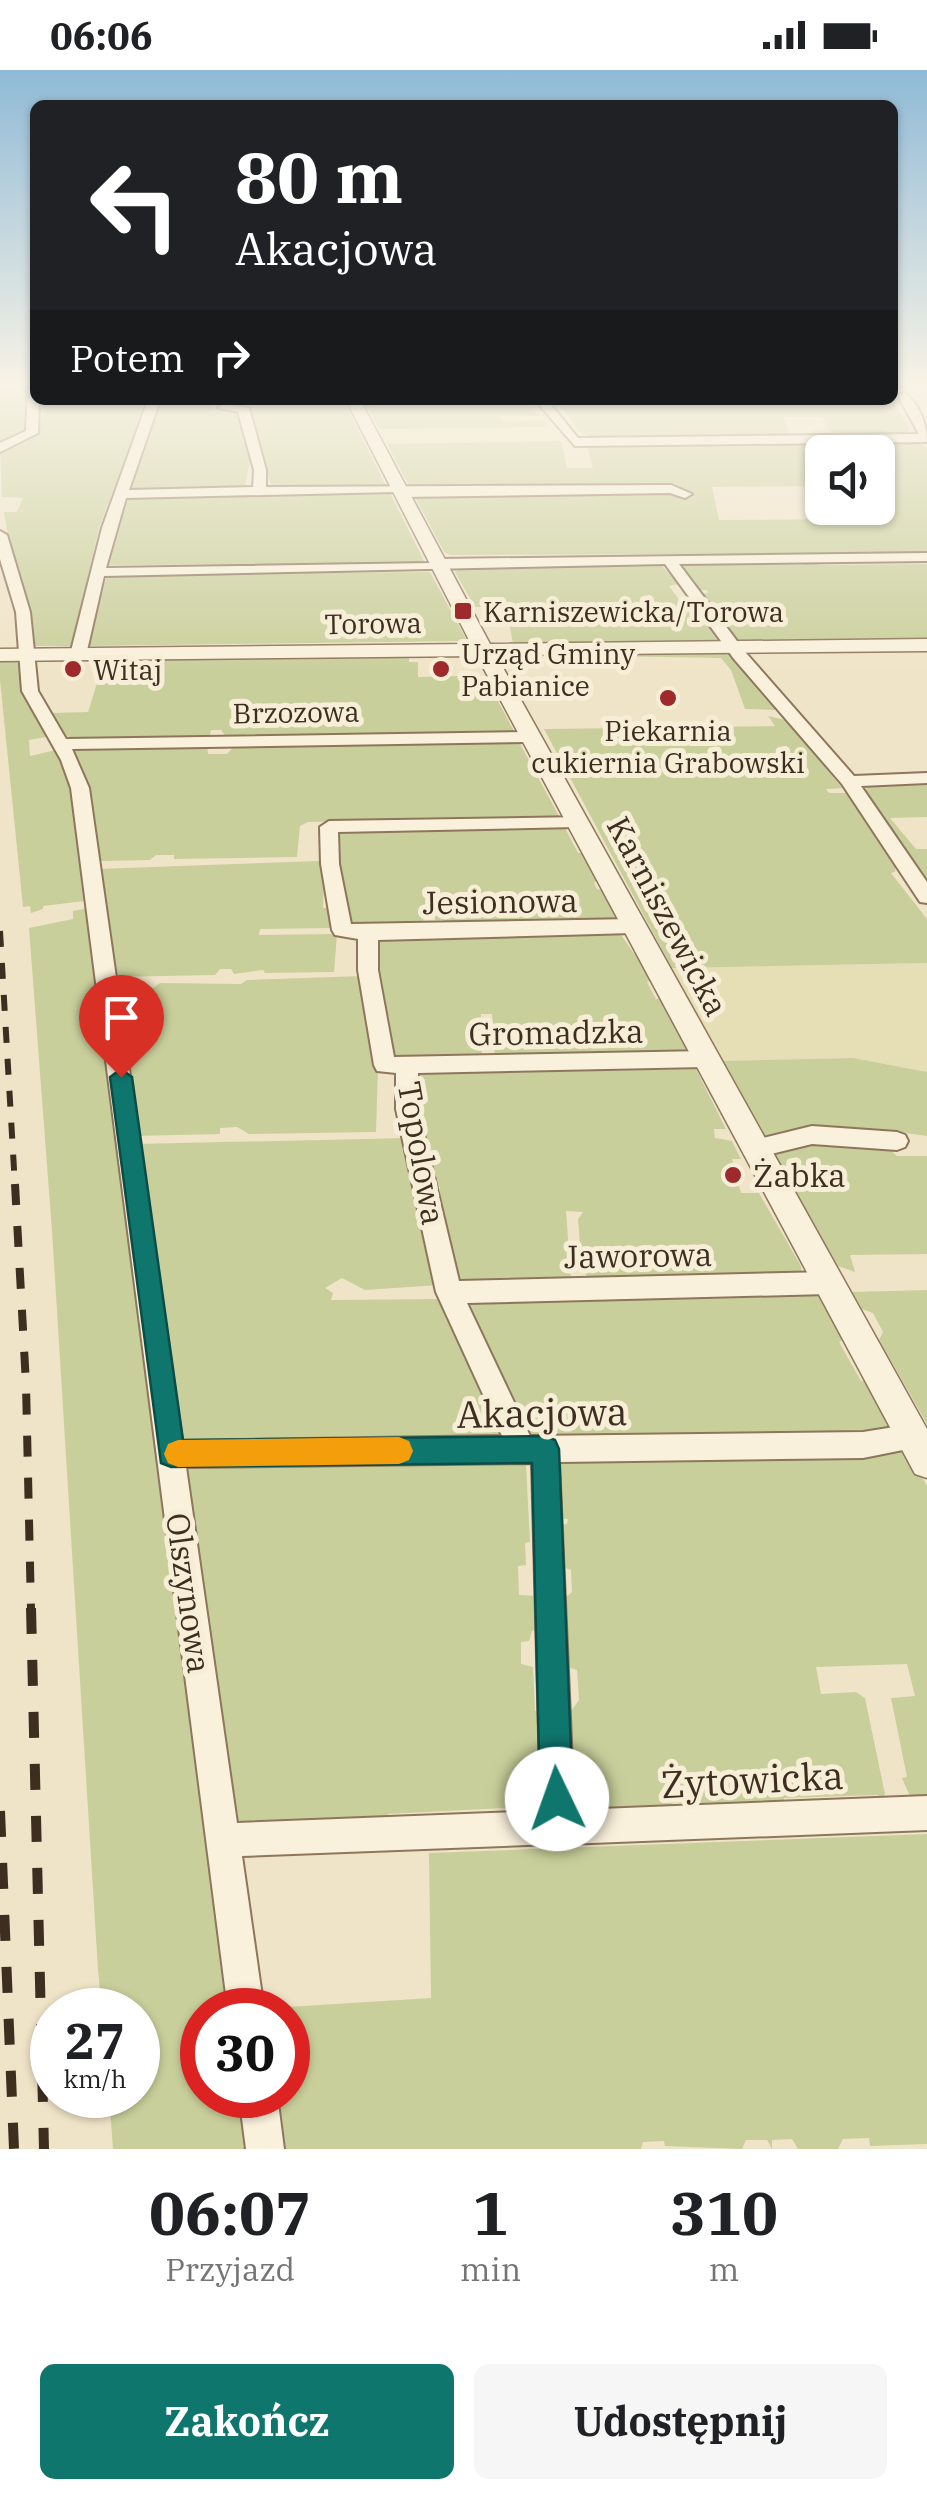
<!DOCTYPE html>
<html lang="pl">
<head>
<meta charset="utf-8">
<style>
	:root { --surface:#fff; --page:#f6f6f6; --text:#202124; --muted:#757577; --accent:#0f766e }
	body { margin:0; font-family:"IBM Plex Serif",serif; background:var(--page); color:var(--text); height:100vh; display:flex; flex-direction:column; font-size:38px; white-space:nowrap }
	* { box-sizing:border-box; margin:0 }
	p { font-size:32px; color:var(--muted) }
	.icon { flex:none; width:55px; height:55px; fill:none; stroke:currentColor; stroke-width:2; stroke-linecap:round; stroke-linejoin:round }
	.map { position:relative; height:2079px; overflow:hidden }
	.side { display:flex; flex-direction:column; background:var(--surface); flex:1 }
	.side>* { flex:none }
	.banner { position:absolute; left:30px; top:30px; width:868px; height:305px; border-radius:15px; box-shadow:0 2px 8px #0004; background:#202124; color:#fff; overflow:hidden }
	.controls { position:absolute; left:805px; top:365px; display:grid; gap:20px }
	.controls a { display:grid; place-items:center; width:90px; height:90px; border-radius:15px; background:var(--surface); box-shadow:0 2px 8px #0004; font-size:50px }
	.speed { position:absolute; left:30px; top:1918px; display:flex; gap:20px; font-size:50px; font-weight:700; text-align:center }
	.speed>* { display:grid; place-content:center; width:130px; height:130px; border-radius:50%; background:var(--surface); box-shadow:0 2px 8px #0004; line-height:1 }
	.speed small { font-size:25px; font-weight:400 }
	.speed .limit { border:15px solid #d22; background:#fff; color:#111 }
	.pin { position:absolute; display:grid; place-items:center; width:85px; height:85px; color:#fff; margin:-102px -42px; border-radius:50% 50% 50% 0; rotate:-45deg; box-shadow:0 0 10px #0007 }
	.pin .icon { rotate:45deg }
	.me { position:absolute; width:110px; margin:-55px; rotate:357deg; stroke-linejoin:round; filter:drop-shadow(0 0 8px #0008) }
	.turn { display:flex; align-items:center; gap:35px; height:210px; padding:0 40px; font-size:45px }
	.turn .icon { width:130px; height:130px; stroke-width:2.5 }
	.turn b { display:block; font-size:70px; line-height:85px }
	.then { display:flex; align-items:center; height:95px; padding:0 40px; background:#0003; gap:20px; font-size:38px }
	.eta { display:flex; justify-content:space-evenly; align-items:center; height:170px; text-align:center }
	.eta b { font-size:60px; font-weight:800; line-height:70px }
	.primary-button { display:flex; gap:20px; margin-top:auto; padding:20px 40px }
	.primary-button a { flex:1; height:115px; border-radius:15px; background:var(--accent); color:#fff; font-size:40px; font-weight:800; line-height:115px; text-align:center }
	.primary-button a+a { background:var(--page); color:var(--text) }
	.status { display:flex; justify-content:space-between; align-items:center; height:70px; padding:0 50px; background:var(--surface); direction:ltr }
	.status svg { height:28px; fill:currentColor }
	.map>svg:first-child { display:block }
	.farmland { fill:#e6deb5 }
	.green { fill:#c9cf9b; fill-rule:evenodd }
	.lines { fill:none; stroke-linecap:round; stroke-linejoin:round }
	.minor-casing { stroke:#8d765c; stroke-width:4 }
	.tertiary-casing { stroke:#8d765c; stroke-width:3 }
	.minor { fill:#faf1dc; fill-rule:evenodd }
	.tertiary { fill:#faf1dc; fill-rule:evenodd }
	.rail-far2 { stroke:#3d2e20; stroke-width:6; stroke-dasharray:16 16; stroke-linecap:butt }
	.rail-far1 { stroke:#3d2e20; stroke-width:8; stroke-dasharray:21 21; stroke-linecap:butt }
	.rail { stroke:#3d2e20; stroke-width:10; stroke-dasharray:26 26; stroke-linecap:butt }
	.route { fill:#0f766e; stroke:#0a4d48; stroke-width:2.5 }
	.slow { fill:#f59e0b }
	.poi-dot { fill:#9e2a2b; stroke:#f7eed8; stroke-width:4 }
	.labels { text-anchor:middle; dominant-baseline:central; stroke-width:10; stroke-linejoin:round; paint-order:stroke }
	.far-poi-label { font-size:28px; fill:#3d2e20; stroke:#f7eed8; text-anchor:start }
	.far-street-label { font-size:28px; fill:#3d2e20; stroke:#f7eed8 }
	.street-label { font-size:32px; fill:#3d2e20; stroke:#f7eed8 }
	.poi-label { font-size:32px; fill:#3d2e20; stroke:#f7eed8; text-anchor:start }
	.near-street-label { font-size:38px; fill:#3d2e20; stroke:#f7eed8 }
</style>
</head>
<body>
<div class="status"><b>06:06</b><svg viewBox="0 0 49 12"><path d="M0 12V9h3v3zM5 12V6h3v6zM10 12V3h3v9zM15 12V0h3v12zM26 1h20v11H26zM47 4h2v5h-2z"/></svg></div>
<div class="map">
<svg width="927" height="2079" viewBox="0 0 927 2079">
	<rect width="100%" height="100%" fill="#f0e4c8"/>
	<!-- farmland -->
	<path class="farmland" d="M927 893V1002L853 988 722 991 672 898Z"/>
	<!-- green -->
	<path class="green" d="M0 314H27L29 363 0 376Z
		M40 330H147L99 458 72 576H33C30 530 10 488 4 442H17L23 428 2 427 0 380C45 369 23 366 46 343L39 342Z
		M161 330H343L386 416 272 418 245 332 213 333 211 342 240 344 250 391 244 421 130 423 151 362 143 346H156Z
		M887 330 894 332 910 360 905 365H832L822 347H784L790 366 592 367 580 363 561 336 565 332Z
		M523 332 541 346H501V351L543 350 549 357 379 359 367 336Z
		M561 371 567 398H593L588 379 596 374 916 372 927 378V483L450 485 444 482 387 374ZM822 382H878V438H874L878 449 719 450 712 417 822 416Z
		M389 421 424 491 419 494 109 495 129 426Z
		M801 491H817L819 495 927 494V569L740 572 698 524 708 523 707 520H696L680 498 687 493 802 495Z
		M659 493 679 514 669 516 687 540 699 541 718 572 513 574 506 537H475L455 502 461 498C530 498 586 496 659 493Z
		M430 502 466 569 464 571 88 576 106 509 112 505Z
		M719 582 735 587 777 640 745 639 731 600 721 588 603 586Z
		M240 587H409V592H418V607L463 606 464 612 487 611 514 661 227 668 221 660H211L209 669 86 671 66 666 50 643 88 642 104 591Z
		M17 591 24 621 52 666 29 670 30 686 60 679 70 702 83 773 78 777 79 785 86 788 93 830 43 836V839L31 843 30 836 23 837 0 610V592Z
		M768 646 786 650 842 718 826 719 829 723H848L896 791 895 802 891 803 927 849V893L672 898 544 659 775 656Z
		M519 672 560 748 308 752 300 756 297 787 174 789V785H156L150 790 102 791 97 788 89 744 93 741 92 726 69 677 77 681 87 676 207 674 208 684H227L236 674Z
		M927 713V747L890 748 916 779H927V819L865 721 869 715Z
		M565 758 578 783H585L598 810 594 813 597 819 605 821 618 850 444 855 443 850H435L434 840H424L423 855 351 857 336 799 341 798V789H333L334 762Z
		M318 791 323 794 328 816 324 817 323 838H332V858L260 859 259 865 337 864 334 902 265 903 263 900 234 904 231 899H220L215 905 113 907 97 799Z
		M94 837 234 1940H202V2025H245L252 2079H113L109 2025H138V1940H102L98 1900 52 1161 29 858 73 849V841Z
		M621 865 653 910 647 912 656 929 663 928 687 973 684 983 495 989 492 944H481L482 987 388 991 384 961 390 955 389 946H381L374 873 381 869Z
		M362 906 378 998 376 1062 249 1064 237 1057 220 1058V1064L135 1066 115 919 153 918 160 913 241 914 247 910Z
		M853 988 927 1002V1066L899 1062 766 1070 722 991Z
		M696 999 726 1059H714L715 1068 732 1071 741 1089H732L741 1123H759L801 1196 802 1205 589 1209 582 1198 578 1149 583 1142 566 1141 571 1209 458 1216 435 1130 440 1129V1117L432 1114 416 1029 418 1004Z
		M409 1068 418 1112 412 1115 414 1129 422 1130 439 1215 365 1220 342 1208 325 1218 333 1223 331 1230 442 1229 501 1347V1367L182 1371 177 1364 136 1074Z
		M804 1069 888 1078 897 1086H927V1184L850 1185 855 1202 838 1196 774 1083Z
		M808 1219 822 1225 846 1269 839 1272 861 1311 869 1310 892 1353 887 1363 526 1366 468 1235 470 1231Z
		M927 1220V1354L879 1270 883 1262 873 1243 862 1239 852 1222Z
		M899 1380 912 1389 927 1416V1731L911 1729 902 1708 907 1707 891 1628 915 1626 907 1594 816 1597 821 1624 856 1622 865 1628 885 1724 880 1734 878 1725 784 1728V1737L693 1739 690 1732 673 1733 669 1742 582 1744 574 1736 569 1644 579 1630 577 1600 566 1597 561 1531 572 1522 571 1500 559 1496 556 1455 567 1454 568 1449 557 1448 556 1397 560 1393 873 1388V1384Z
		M521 1392 526 1394 530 1472 525 1473 526 1495 518 1496 519 1525 538 1526V1560L532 1561 529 1571 521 1572V1594L533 1597 535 1641H541L540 1738 528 1745 526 1737 388 1744 385 1751 237 1756 185 1397Z
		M927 1764V2074L870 2076 869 2068 843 2069 838 2079H798L792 2069 772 2070V2079L767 2070H746L742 2079 665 2076 664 2071 643 2072 641 2079H274L267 2025H288V1940L255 1939 431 1928 429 1783Z"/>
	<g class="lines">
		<!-- minor casing -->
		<g class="minor-casing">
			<path id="minor" d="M28 314H35V330H39L38 363 0 382V373L26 361Z
				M904 323C919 333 927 354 927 372L575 376 535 330H547L578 368 919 364 898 326Z
				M148 330H160L129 420 253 417 254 400 238 342 218 338 224 334 249 338 266 400V417L671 415 692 424 685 428 670 423 402 427 396 422 126 428 106 498 431 493 438 489 927 483V491L679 494 746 583 854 706 927 703V713L861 716 927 812V833L920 832 842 714 734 589 665 494 104 506 86 585 72 588 70 585 102 458Z
				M347 330H384C376 336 355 336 347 330Z
				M0 461 7 465 30 542 38 621 66 669 530 662 538 667 530 672 72 679 89 718 182 1371 502 1366 436 1222 396 1039V1003L377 1001 374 995 358 900V869L335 865 332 860 321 794 320 757 329 751 582 747 585 751 576 757 338 762 339 794 351 854 633 849 643 856 633 863 378 870V900L394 987 705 981 716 989 705 997 418 1003V1039L459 1211 828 1202 837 1205 841 1213 837 1221 828 1224 467 1233 530 1366 863 1362 913 1354 923 1358 927 1367 923 1376 863 1388 559 1392 574 1740 927 1726V1760L566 1774 558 1777 552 1774 242 1786 264 1940H228L71 718 61 690 22 621 16 542 0 489ZM532 1393 541 1741 237 1753 186 1397Z
				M812 1056 897 1062 905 1065 908 1071 905 1077 897 1080 812 1074 755 1088 747 1086 743 1079 747 1072Z
				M239 2025H277L284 2079H246Z"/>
		</g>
		<!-- tertiary casing -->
		<g class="tertiary-casing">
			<path id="tertiary" d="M346 330H360L490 574 927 569V581L496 585 927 1359V1408L915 1404 477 586 0 591V579L471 574Z"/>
		</g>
		<!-- minor -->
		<use href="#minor" class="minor"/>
		<!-- tertiary -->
		<use href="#tertiary" class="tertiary"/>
		<!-- rail-far2 -->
		<path class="rail-far2" d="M0 861 15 1116"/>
		<!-- rail-far1 -->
		<path class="rail-far1" d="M15 1114 26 1314 31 1540"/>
		<!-- rail -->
		<path class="rail" d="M31 1538 44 2079
			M0 1741 14 2079"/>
	</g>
	<!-- sky -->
	<linearGradient id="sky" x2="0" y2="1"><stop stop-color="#8fbad6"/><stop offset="0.52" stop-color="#f8f3e6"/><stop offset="1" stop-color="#f8f3e6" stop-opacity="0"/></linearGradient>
	<rect width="927" height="605" fill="url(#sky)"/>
	<!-- route -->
	<path class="route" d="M121 999 132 1007 183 1370 545 1366 555 1370 559 1379 573 1729 569 1741 557 1746 545 1741 540 1729 532 1393 171 1397 161 1393 110 1007Z"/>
	<!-- slow -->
	<path class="slow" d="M399 1367 409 1371 413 1381 409 1390 399 1394 178 1397 168 1393 164 1384 168 1374 178 1370Z"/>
	<!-- markers -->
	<g class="poi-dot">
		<rect x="453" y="531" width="20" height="20" rx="5"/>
		<circle cx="73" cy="599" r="10"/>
		<circle cx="441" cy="599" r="10"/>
		<circle cx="668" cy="628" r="10"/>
		<circle cx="733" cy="1105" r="10"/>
	</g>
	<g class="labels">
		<!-- far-poi labels -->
		<g class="far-poi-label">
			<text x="483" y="541">Karniszewicka/Torowa</text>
			<text x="461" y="583">Urząd Gminy<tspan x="461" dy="32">Pabianice</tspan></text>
			<text x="93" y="599">Witaj</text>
			<text x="668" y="660" text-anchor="middle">Piekarnia<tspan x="668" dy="32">cukiernia Grabowski</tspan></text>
		</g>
		<!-- far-street labels -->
		<g class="far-street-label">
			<text transform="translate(373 553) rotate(-1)">Torowa</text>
			<text transform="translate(296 642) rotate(-1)">Brzozowa</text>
		</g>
		<!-- street labels -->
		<g class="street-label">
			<text transform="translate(500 831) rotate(-1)">Jesionowa</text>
			<text transform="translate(668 846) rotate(62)">Karniszewicka</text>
			<text transform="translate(556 962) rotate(-1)">Gromadzka</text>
			<text transform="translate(422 1083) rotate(80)">Topolowa</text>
			<text transform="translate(638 1185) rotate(-1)">Jaworowa</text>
			<text transform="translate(189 1523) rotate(82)">Olszynowa</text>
		</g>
		<!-- poi labels -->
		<g class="poi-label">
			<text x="753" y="1105">Żabka</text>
		</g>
		<!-- near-street labels -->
		<g class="near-street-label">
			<text transform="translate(542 1342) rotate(-1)">Akacjowa</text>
			<text transform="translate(752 1709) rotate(-3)">Żytowicka</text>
		</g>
	</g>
</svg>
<div class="controls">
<a><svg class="icon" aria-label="sound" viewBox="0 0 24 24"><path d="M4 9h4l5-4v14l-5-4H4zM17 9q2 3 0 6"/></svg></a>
</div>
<div class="speed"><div>27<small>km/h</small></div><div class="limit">30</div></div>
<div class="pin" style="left:121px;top:1007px;background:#d93025"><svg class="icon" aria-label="arrive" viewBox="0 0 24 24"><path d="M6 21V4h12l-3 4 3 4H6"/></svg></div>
<svg class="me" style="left:557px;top:1729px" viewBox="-20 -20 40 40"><circle r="19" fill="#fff"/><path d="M0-13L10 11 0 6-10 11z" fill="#0f766e"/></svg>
<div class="banner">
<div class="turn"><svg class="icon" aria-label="left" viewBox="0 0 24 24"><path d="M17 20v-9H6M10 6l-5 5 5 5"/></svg><div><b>80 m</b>Akacjowa</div></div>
<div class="then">Potem<svg class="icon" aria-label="right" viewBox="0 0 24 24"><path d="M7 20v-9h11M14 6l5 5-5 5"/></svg></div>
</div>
</div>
<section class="side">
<div class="eta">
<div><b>06:07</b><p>Przyjazd</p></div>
<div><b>1</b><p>min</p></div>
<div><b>310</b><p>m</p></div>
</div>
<div class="primary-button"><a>Zakończ</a><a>Udostępnij</a></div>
</section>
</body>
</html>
